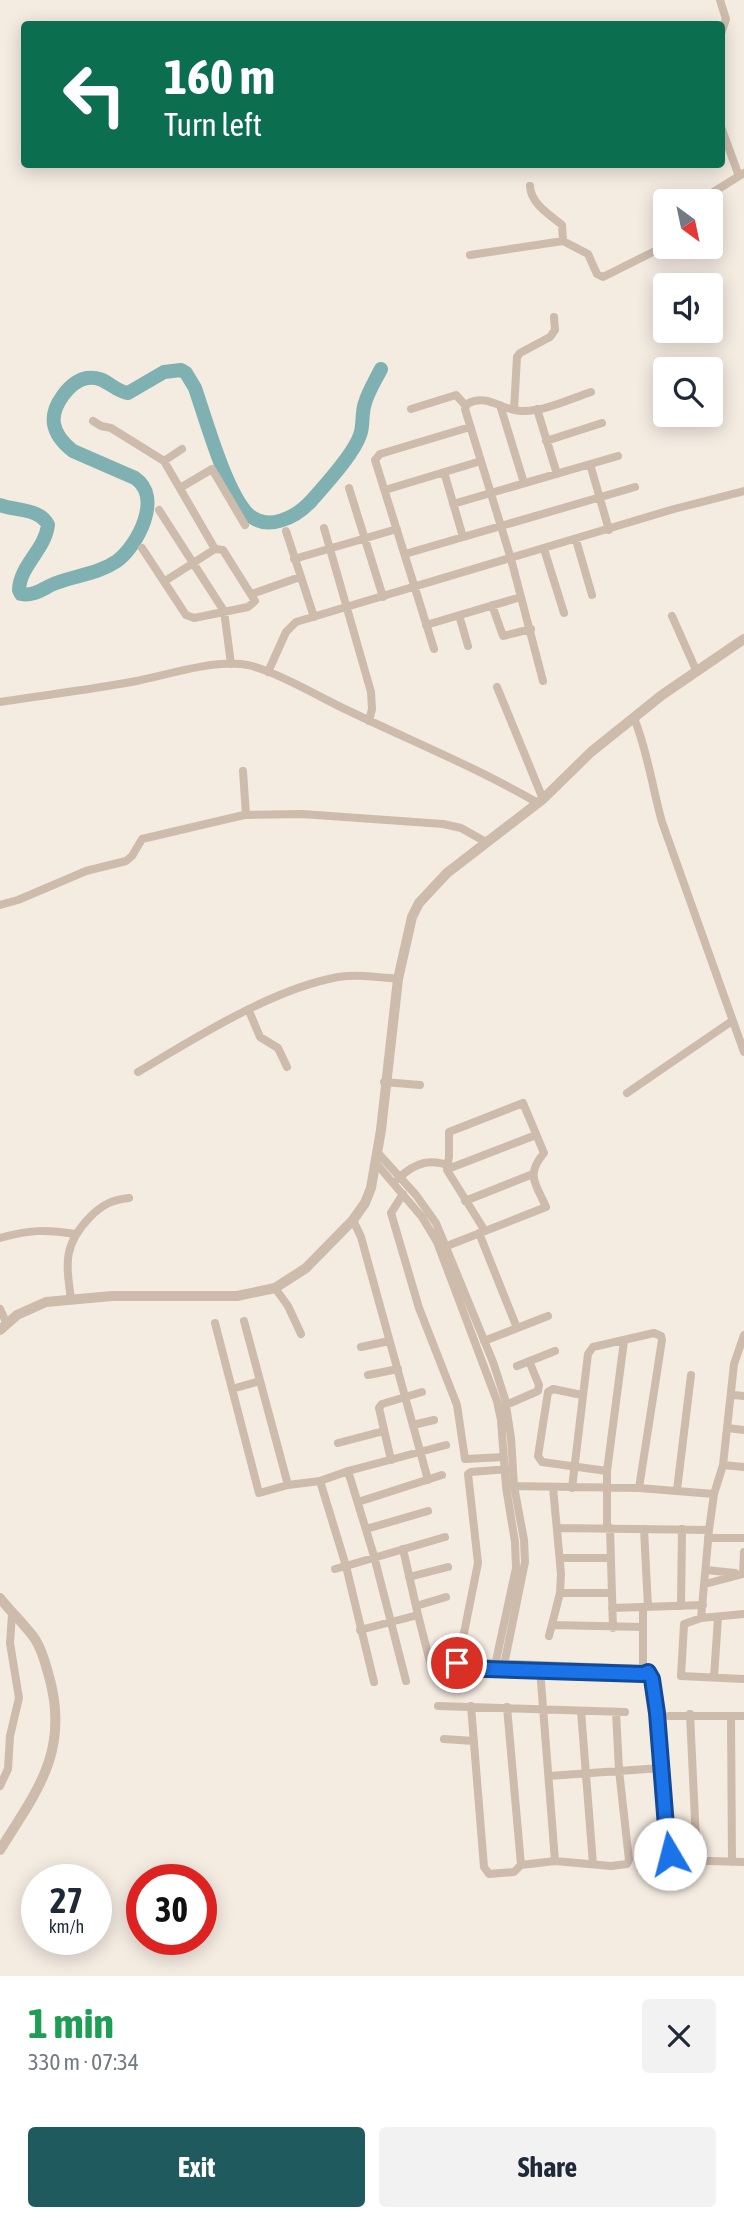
<!DOCTYPE html>
<html lang="en">
<head>
<meta charset="utf-8">
<style>
	:root { --surface:#fff; --page:#f2f2f3; --text:#1f2937; --muted:#747a83; --accent:#1f5a5e }
	body { margin:0; font-family:"Asap Condensed",sans-serif; background:var(--page); color:var(--text); height:100vh; display:flex; flex-direction:column; font-size:26px; white-space:nowrap }
	* { box-sizing:border-box; margin:0 }
	p { font-size:23px; color:var(--muted) }
	.icon { flex:none; width:38px; height:38px; fill:none; stroke:currentColor; stroke-width:2; stroke-linecap:round; stroke-linejoin:round }
	.map { position:relative; height:1976px; overflow:hidden }
	.panel { display:flex; flex-direction:column; background:var(--surface); flex:1 }
	.panel>* { flex:none }
	.banner { position:absolute; left:21px; top:21px; width:704px; height:147px; border-radius:7px; box-shadow:0 4px 18px #0003; background:#0b6e4f; color:#fff; overflow:hidden }
	.needle { width:46px; rotate:147deg }
	.fabs { position:absolute; left:653px; top:189px; display:grid; gap:14px }
	.fabs a { display:grid; place-items:center; width:70px; height:70px; border-radius:7px; background:var(--surface); box-shadow:0 4px 18px #0003; font-size:35px }
	.speed { position:absolute; left:21px; top:1864px; display:flex; gap:14px; font-size:35px; font-weight:700; text-align:center }
	.speed>* { display:grid; place-content:center; width:91px; height:91px; border-radius:50%; background:var(--surface); box-shadow:0 4px 18px #0003; line-height:1 }
	.speed small { font-size:18px; font-weight:400 }
	.speed .limit { border:10px solid #d22; background:#fff; color:#111 }
	.pin { position:absolute; display:grid; place-items:center; width:60px; height:60px; color:#fff; margin:-30px; border:4px solid #fff; border-radius:50%; box-shadow:0 2px 7px #0007 }
	.me { position:absolute; width:77px; margin:-38px; rotate:352deg; stroke-linejoin:round; filter:drop-shadow(0 0 5px #0008) }
	.turn { display:flex; align-items:center; gap:24px; height:147px; padding:0 28px; font-size:32px }
	.turn .icon { width:91px; height:91px; stroke-width:2.5 }
	.turn b { display:block; font-size:49px; line-height:60px }
	.round { display:grid; place-items:center; flex:none; width:74px; height:74px; border-radius:7px; background:var(--page) }
	.overview { display:flex; align-items:center; justify-content:space-between; height:119px; padding:0 28px }
	h1 { font-size:42px; font-weight:700; line-height:52px; color:#1e9e55 }
	.cta { display:flex; gap:14px; margin-top:auto; padding:14px 28px }
	.cta a { flex:1; height:80px; border-radius:7px; background:var(--accent); color:#fff; font-size:28px; font-weight:700; line-height:80px; text-align:center }
	.cta a+a { background:var(--page); color:var(--text) }
	.map>svg:first-child { display:block }
	.lines { fill:none; stroke-linecap:round; stroke-linejoin:round }
	.river { stroke:#7fb0b2; stroke-width:14 }
	.minor { stroke:#cdbbac; stroke-width:8 }
	.tertiary { stroke:#cdbbac; stroke-width:10 }
	.route-casing { stroke:#114b97; stroke-width:18 }
	.route { stroke:#1a73e8; stroke-width:12 }
</style>
</head>
<body>
<div class="map">
<svg width="744" height="1976" viewBox="0 0 744 1976">
	<rect width="100%" height="100%" fill="#f4ebe1"/>
	<g class="lines">
		<!-- river -->
		<path class="river" d="M0 505C15 511 40 508 48 525 45 550 20 565 19 590L21 594C34 597 45 587 56 583 77 575 98 574 117 561 138 545 163 497 135 478L73 451C64 444 56 436 54 424 51 406 70 381 87 378 105 375 113 391 128 393L164 372 181 370 186 373 195 388C206 420 225 488 246 512 266 534 297 517 312 500 325 485 354 454 360 435 364 425 361 414 365 403 368 392 375 381 381 369"/>
		<!-- minor -->
		<path class="minor" d="M720 0 726 19 721 34
			M721 127 739 176
			M530 186C531 204 549 214 562 225L563 241
			M699 201 744 173
			M470 255 563 241 588 254 597 274 603 277 665 246
			M500 405 524 483
			M411 409 456 395 466 406
			M537 409 557 474
			M514 410 517 357 520 353 550 337 555 330 554 317
			M93 421 101 426 111 428 164 461 215 549 223 550 255 601 248 607 194 618 186 615 182 609 142 548
			M546 441 602 423
			M164 461 182 449
			M590 464 609 530
			M444 472 463 537
			M180 488 212 469 245 525
			M349 488 383 597
			M385 490 481 461
			M453 504 618 456
			M159 510 224 611 231 664
			M324 528 371 692 372 709 369 721
			M286 531 314 617
			M576 540 592 595
			M544 549 564 613
			M405 554 635 487
			M294 559 397 529
			M165 581 215 549
			M252 594 300 577
			M492 605 503 636 531 629
			M459 615 468 646
			M672 616 696 670
			M426 625 521 597
			M434 649 375 460 380 454 470 427
			M268 672 286 632 296 622 674 509 744 491
			M543 681 511 559 465 409 467 404C487 393 501 410 521 411 544 412 570 399 591 392
			M497 687 543 799
			M0 702C44 695 88 690 131 682 164 676 207 661 241 664 267 666 321 698 347 710 411 741 476 767 538 803
			M634 718C648 752 652 787 662 822L744 1052
			M243 771 246 815
			M0 905 18 900 86 871 126 861 132 856 142 839 244 815 302 814 443 824 461 828 486 842
			M249 1011 260 1037 278 1048 287 1067
			M138 1072C195 1038 272 989 338 977 358 974 378 977 398 979
			M384 1082 420 1085
			M627 1093 732 1021
			M377 1152 416 1195 436 1223 493 1362 505 1399 511 1438 514 1486 524 1540 525 1562 503 1670
			M375 1162 422 1217 437 1242 497 1401 501 1420 506 1487 515 1542 516 1568 494 1670
			M398 1179C415 1162 430 1158 453 1167L536 1135
			M403 1194 391 1213 419 1308 457 1405 465 1459 504 1457
			M465 1201 533 1174
			M353 1220 361 1237 428 1480
			M479 1233 517 1328
			M0 1238C29 1230 45 1229 75 1234
			M447 1246 546 1207C536 1184 525 1175 544 1153L523 1103 449 1132V1156L447 1170 485 1231
			M275 1288 288 1306 301 1334
			M71 1299C66 1263 63 1245 90 1217 102 1205 111 1200 129 1198
			M0 1309 6 1322
			M244 1321 288 1485
			M215 1323 259 1493 288 1485 320 1481
			M484 1341 548 1316
			M361 1347 389 1341
			M517 1366 555 1351
			M368 1375 398 1369
			M232 1389 260 1381
			M582 1395 553 1389 548 1392 538 1456 542 1462 607 1471
			M733 1395 744 1396
			M506 1405 538 1391 539 1385 529 1361
			M413 1425 434 1420
			M727 1428 744 1430
			M338 1443 384 1431
			M391 1460 379 1408 382 1404 422 1392
			M723 1465 744 1467
			M508 1469 471 1472 468 1474 478 1563 457 1668 586 1672
			M348 1471 374 1556 406 1681
			M511 1486 639 1488 714 1494
			M572 1488 588 1354 593 1347 654 1333 661 1336 662 1340 639 1488
			M677 1490 691 1375
			M358 1502 442 1475
			M607 1527V1471L624 1341
			M558 1528 709 1530
			M610 1528 613 1628
			M366 1529 428 1511
			M644 1529 648 1607
			M708 1538H744
			M561 1558H611
			M335 1569 346 1566 320 1481 348 1471 446 1445
			M706 1570 735 1573
			M409 1577 448 1567
			M705 1584 743 1574 744 1552
			M560 1593H612
			M416 1606 446 1597
			M681 1606 682 1529
			M612 1608 703 1605
			M744 1614 701 1618 684 1624 681 1676 744 1679
			M418 1615 430 1662
			M701 1618 709 1530 714 1494 723 1465 734 1364 744 1335
			M552 1625 643 1627
			M360 1630 418 1615 403 1549
			M549 1636 560 1593 561 1574 553 1487
			M459 1662 643 1669 652 1679 657 1713 667 1839 670 1854 675 1860 744 1862
			M540 1669 555 1861
			M643 1674V1607
			M714 1677 718 1618
			M374 1682 346 1566 445 1537
			M438 1706 625 1712
			M471 1706 484 1867 489 1874 514 1872 521 1865 555 1861 611 1866 627 1864 629 1860 619 1770 616 1712
			M507 1707 521 1865
			M581 1711 593 1864
			M690 1714 697 1862
			M669 1716H744
			M731 1716 732 1862
			M444 1739 474 1741
			M549 1776 661 1768
			M0 1786 8 1769 10 1736 19 1698 10 1643 12 1615"/>
		<!-- tertiary -->
		<path class="tertiary" d="M0 1330 17 1315 46 1302 112 1296H237L275 1288 306 1268 353 1220 365 1203 371 1188 381 1130 398 979 412 917 419 903 447 873 543 799 591 752 662 695 744 639
			M0 1598C11 1612 25 1625 35 1639 43 1651 46 1666 50 1680 69 1753 36 1792 0 1850"/>
	</g>
	<g class="lines">
		<!-- route casing -->
		<g class="route-casing">
			<path id="route" d="M457 1663V1668L643 1674 648 1672 652 1679 657 1713 667 1839 670 1854"/>
		</g>
		<!-- route -->
		<use href="#route" class="route"/>
	</g>
</svg>
<div class="fabs">
<a><svg class="needle" viewBox="-14 -14 28 28"><path d="M0-13l5 13h-10z" fill="#e53935"/><path d="M0 13l5-13h-10z" fill="#747a83"/></svg></a>
<a><svg class="icon" aria-label="sound" viewBox="0 0 24 24"><path d="M4 9h4l5-4v14l-5-4H4zM17 9q2 3 0 6"/></svg></a>
<a><svg class="icon" aria-label="search" viewBox="0 0 24 24"><circle cx="10" cy="10" r="6"/><path d="M15 15l6 6"/></svg></a>
</div>
<div class="speed"><div>27<small>km/h</small></div><div class="limit">30</div></div>
<div class="pin" style="left:457px;top:1663px;background:#d93025"><svg class="icon" aria-label="arrive" viewBox="0 0 24 24"><path d="M6 21V4h12l-3 4 3 4H6"/></svg></div>
<svg class="me" style="left:670px;top:1854px" viewBox="-20 -20 40 40"><circle r="19" fill="#fff"/><path d="M0-13L10 11 0 6-10 11z" fill="#1a73e8"/></svg>
<div class="banner">
<div class="turn"><svg class="icon" aria-label="left" viewBox="0 0 24 24"><path d="M17 20v-9H6M10 6l-5 5 5 5"/></svg><div><b>160 m</b>Turn left</div></div>
</div>
</div>
<section class="panel">
<div class="overview"><div><h1>1 min</h1><p>330 m · 07:34</p></div><a class="round"><svg class="icon" aria-label="close" viewBox="0 0 24 24"><path d="M6 6l12 12M18 6L6 18"/></svg></a></div>
<div class="cta"><a>Exit</a><a>Share</a></div>
</section>
</body>
</html>
